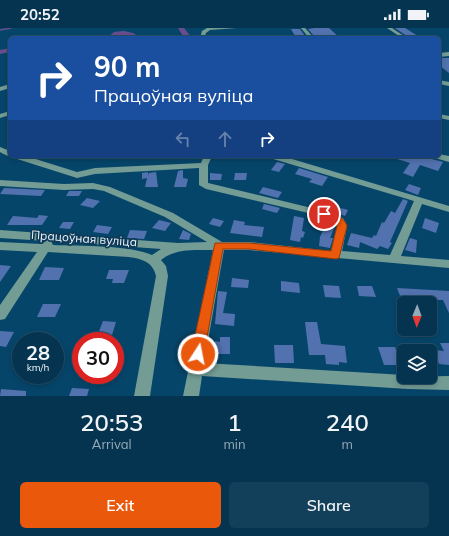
<!DOCTYPE html>
<html lang="en">
<head>
<meta charset="utf-8">
<style>
	:root { --surface:#043450; --page:#123f5a; --text:#f1f3f6; --muted:#97aab7; --line:#254f67; --accent:#ea580c }
	body { margin:0; font-family:Mulish,sans-serif; background:var(--page); color:var(--text); height:100vh; display:flex; flex-direction:column; font-size:15px; white-space:nowrap }
	* { box-sizing:border-box; margin:0 }
	p { font-size:13px; color:var(--muted) }
	.icon { flex:none; width:22px; height:22px; fill:none; stroke:currentColor; stroke-width:2; stroke-linecap:round; stroke-linejoin:round }
	.map { position:relative; height:368px; overflow:hidden }
	.sheet { display:flex; flex-direction:column; background:var(--surface); flex:1 }
	.sheet>* { flex:none }
	.banner { position:absolute; left:8px; top:8px; width:433px; height:122px; border-radius:6px; box-shadow:0 2px 6px #0003,0 0 0 1px var(--line); background:#1a4fa0; color:#fff; overflow:hidden }
	.needle { width:26px; rotate:181deg }
	.controls { position:absolute; left:397px; top:268px; display:grid; gap:8px }
	.controls a { display:grid; place-items:center; width:40px; height:40px; border-radius:6px; background:var(--surface); box-shadow:0 2px 6px #0003,0 0 0 1px var(--line); font-size:20px }
	.speed { position:absolute; left:12px; top:304px; display:flex; gap:8px; font-size:20px; font-weight:700; text-align:center }
	.speed>* { display:grid; place-content:center; width:52px; height:52px; border-radius:50%; background:var(--surface); box-shadow:0 2px 6px #0003,0 0 0 1px var(--line); line-height:1 }
	.speed small { font-size:10px; font-weight:400 }
	.speed .limit { border:6px solid #d22; background:#fff; color:#111 }
	.pin { position:absolute; display:grid; place-items:center; width:34px; height:34px; color:#fff; margin:-17px; border:2px solid #fff; border-radius:50%; box-shadow:0 1px 4px #0007 }
	.me { position:absolute; width:44px; margin:-22px; rotate:11deg; stroke-linejoin:round; filter:drop-shadow(0 0 3px #0008) }
	.turn { display:flex; align-items:center; gap:14px; height:84px; padding:0 20px; font-size:18px }
	.turn .icon { width:52px; height:52px; stroke-width:2.5 }
	.turn b { display:block; font-size:28px; line-height:34px }
	.lanes { display:flex; align-items:center; height:38px; padding:0 20px; background:#0003; justify-content:center; gap:20px; direction:ltr }
	.lanes .off { opacity:.35 }
	.eta { display:flex; justify-content:space-evenly; align-items:center; height:68px; text-align:center }
	.eta b { font-size:24px; font-weight:600; line-height:28px }
	.cta { display:flex; gap:8px; margin-top:auto; padding:8px 20px }
	.cta a { flex:1; height:46px; border-radius:6px; background:var(--accent); color:#fff; font-size:16px; font-weight:600; line-height:46px; text-align:center }
	.cta a+a { background:var(--page); color:var(--text) }
	.status { display:flex; justify-content:space-between; align-items:center; height:28px; padding:0 20px; background:var(--surface); direction:ltr }
	.status svg { height:11px; fill:currentColor }
	.map>svg:first-child { display:block }
	.lines { fill:none; stroke-linecap:round; stroke-linejoin:round }
	.stream { stroke:#684e8d; stroke-width:1.5 }
	.river { fill:#684e8d; fill-rule:evenodd }
	.building { fill:#5272af }
	.minor { fill:#739c94; fill-rule:evenodd }
	.route { fill:#ea580c; stroke:#983908 }
	.labels { text-anchor:middle; dominant-baseline:central; stroke-width:3.5; stroke-linejoin:round; paint-order:stroke }
	.street-label { font-size:12px; fill:#eaf5fe; stroke:#0f3a56 }
</style>
</head>
<body>
<div class="status"><b>20:52</b><svg viewBox="0 0 49 12"><path d="M0 12V9h3v3zM5 12V6h3v6zM10 12V3h3v9zM15 12V0h3v12zM26 1h20v11H26zM47 4h2v5h-2z"/></svg></div>
<div class="map">
<svg width="449" height="368" viewBox="0 0 449 368">
	<rect width="100%" height="100%" fill="#06456a"/>
	<g class="lines">
		<!-- stream -->
		<path class="stream" d="M0 2 11 0"/>
		<!-- river -->
		<path class="river" d="M178 0H184L192 10H184Z
			M124 3 133 5 141 10H132L124 7 115 10H107L114 4Z
			M10 20V24L0 26V22Z"/>
	</g>
	<!-- building -->
	<path class="building" d="M314 0H329L340 10H327L325 7 314 8 308 1Z
		M395 0H405L418 8 408 9Z
		M291 1H300L305 8H303L304 10H296Z
		M439 30H449V45L439 37Z
		M394 128H420L443 134 438 143 420 137 413 149 403 145 410 135 394 130Z
		M277 134 285 136 279 144 271 142Z
		M299 140 328 149 322 158 309 154 312 151 295 146Z
		M183 142V150L188 151 186 159H174L178 143Z
		M148 144V147L149 145 156 144 158 159H145L147 150 142 151V145Z
		M210 145 222 146 221 152H210Z
		M235 145H247L246 152H234Z
		M409 156 421 160 418 167 405 162Z
		M263 159 282 164 278 170 259 165Z
		M4 160 45 162 41 168 0 166Z
		M69 163H82L79 168H66Z
		M87 170 100 173 93 180 80 177Z
		M403 171 408 173 390 214 392 215 388 221 380 218 377 221 360 214 359 220 347 217 351 205 372 210 374 207 376 208 382 194 384 195 391 183 395 185Z
		M264 176 280 180 277 185 262 181Z
		M337 179 348 182 345 188 334 184Z
		M39 187 48 188 42 197H7L13 188 37 190Z
		M294 188 304 190 302 203 305 204 303 210 301 209 300 214 290 212Z
		M213 190 224 193 220 199 209 196Z
		M425 190 439 195 436 205 422 200Z
		M159 192 171 195 165 203 152 200Z
		M234 192 245 194 244 197 264 199 262 209 230 205Z
		M327 193 334 195 335 198 330 210H333L330 220 319 218 320 209Z
		M63 194H74L70 201 59 200Z
		M97 197 112 199 108 206 93 204Z
		M130 202 147 203 144 211 127 210Z
		M183 202 191 206 189 212 179 211Z
		M410 210 417 212 416 225 405 222Z
		M0 237 11 238 0 254Z
		M45 239 64 240 59 252H39Z
		M109 242H129L124 255H112L113 251H106Z
		M232 250 249 252 248 260 231 259Z
		M281 253 299 255 300 265 281 263Z
		M323 257 339 258 341 270 325 269Z
		M357 258H372L376 269 359 268Z
		M397 260 449 263V285L443 272H426L427 274 402 273Z
		M218 263 227 264 223 285 235 286 234 298 215 296Z
		M43 276H61L55 289H37Z
		M103 293 116 294 112 307 98 306Z
		M305 294H317L321 316 345 318 347 335 339 334V337L326 336 325 327H309Z
		M0 303 14 304 6 319 0 318Z
		M220 309H230V326H214L215 313 220 314Z
		M440 315H449V337L439 336 434 322 444 323Z
		M274 317H293L294 335H275Z
		M378 319H395L401 337H384Z
		M72 360 89 361 87 368H69Z
		M1 361 26 363V368H0Z"/>
	<g class="lines">
		<!-- minor -->
		<path class="minor" d="M207 0H237L210 2 206 5 204 10H200L202 3Z
			M301 0H305L314 10H309Z
			M387 0H392L407 10H402Z
			M449 24V28L439 29V25Z
			M439 52 449 54V58L439 56Z
			M10 56V60L0 63V59Z
			M10 83V87L0 90V86Z
			M439 86 449 88V92L439 90Z
			M0 119 10 123V128H12C8 129 4 126 0 124Z
			M439 126 449 128V134L435 130 434 128H439Z
			M13 128H26L77 144 95 140 201 135 204 128H212L208 137V155L324 183 343 190 347 198 342 223 390 227 414 173 270 130 269 128H282L449 178V184L422 176 401 228 449 232V240L249 222H224L204 335 404 347V349L449 348V362L408 361 202 348 199 368H183L213 222C194 222 176 220 161 232L166 238 168 248 150 368H134L156 248C153 234 142 231 129 229L48 224 5 291 0 292V277L37 224 0 222V214L42 216 46 213 0 210V202L178 215 207 214 165 189 104 163 93 161 64 162 0 158V152L64 156 93 155 110 159 173 185 222 214H249L331 223 337 198 335 194 321 188 206 161 199 157V140L95 146 77 150 14 130ZM51 213 161 221 152 227C129 217 80 218 53 217Z"/>
	</g>
	<!-- route -->
	<path class="route" d="M324 183C333 185 344 188 347 198L339 230 336 231 249 221H223L204 326 202 330 198 331 193 330 191 326 215 215H249L331 223 337 198 330 190 321 188 320 186 321 184Z"/>
	<g class="labels">
		<!-- street labels -->
		<g class="street-label">
			<text transform="translate(84 210) rotate(4)">Працоўная вуліца</text>
		</g>
	</g>
</svg>
<div class="controls">
<a><svg class="needle" viewBox="-14 -14 28 28"><path d="M0-13l5 13h-10z" fill="#e53935"/><path d="M0 13l5-13h-10z" fill="#97aab7"/></svg></a>
<a><svg class="icon" aria-label="layers" viewBox="0 0 24 24"><path d="M12 4l9 5-9 5-9-5zM3 14l9 5 9-5"/></svg></a>
</div>
<div class="speed"><div>28<small>km/h</small></div><div class="limit">30</div></div>
<div class="pin" style="left:324px;top:186px;background:#d93025"><svg class="icon" aria-label="arrive" viewBox="0 0 24 24"><path d="M6 21V4h12l-3 4 3 4H6"/></svg></div>
<svg class="me" style="left:198px;top:326px" viewBox="-20 -20 40 40"><circle r="17" fill="#ea580c" stroke="#fff" stroke-width="3"/><path d="M0-11L8 9 0 5-8 9z" fill="#fff"/></svg>
<div class="banner">
<div class="turn"><svg class="icon" aria-label="right" viewBox="0 0 24 24"><path d="M7 20v-9h11M14 6l5 5-5 5"/></svg><div><b>90 m</b>Працоўная вуліца</div></div>
<div class="lanes"><svg class="icon off" aria-label="left" viewBox="0 0 24 24"><path d="M17 20v-9H6M10 6l-5 5 5 5"/></svg><svg class="icon off" aria-label="ahead" viewBox="0 0 24 24"><path d="M12 20V5M6 11l6-6 6 6"/></svg><svg class="icon" aria-label="right" viewBox="0 0 24 24"><path d="M7 20v-9h11M14 6l5 5-5 5"/></svg></div>
</div>
</div>
<section class="sheet">
<div class="eta">
<div><b>20:53</b><p>Arrival</p></div>
<div><b>1</b><p>min</p></div>
<div><b>240</b><p>m</p></div>
</div>
<div class="cta"><a>Exit</a><a>Share</a></div>
</section>
</body>
</html>
